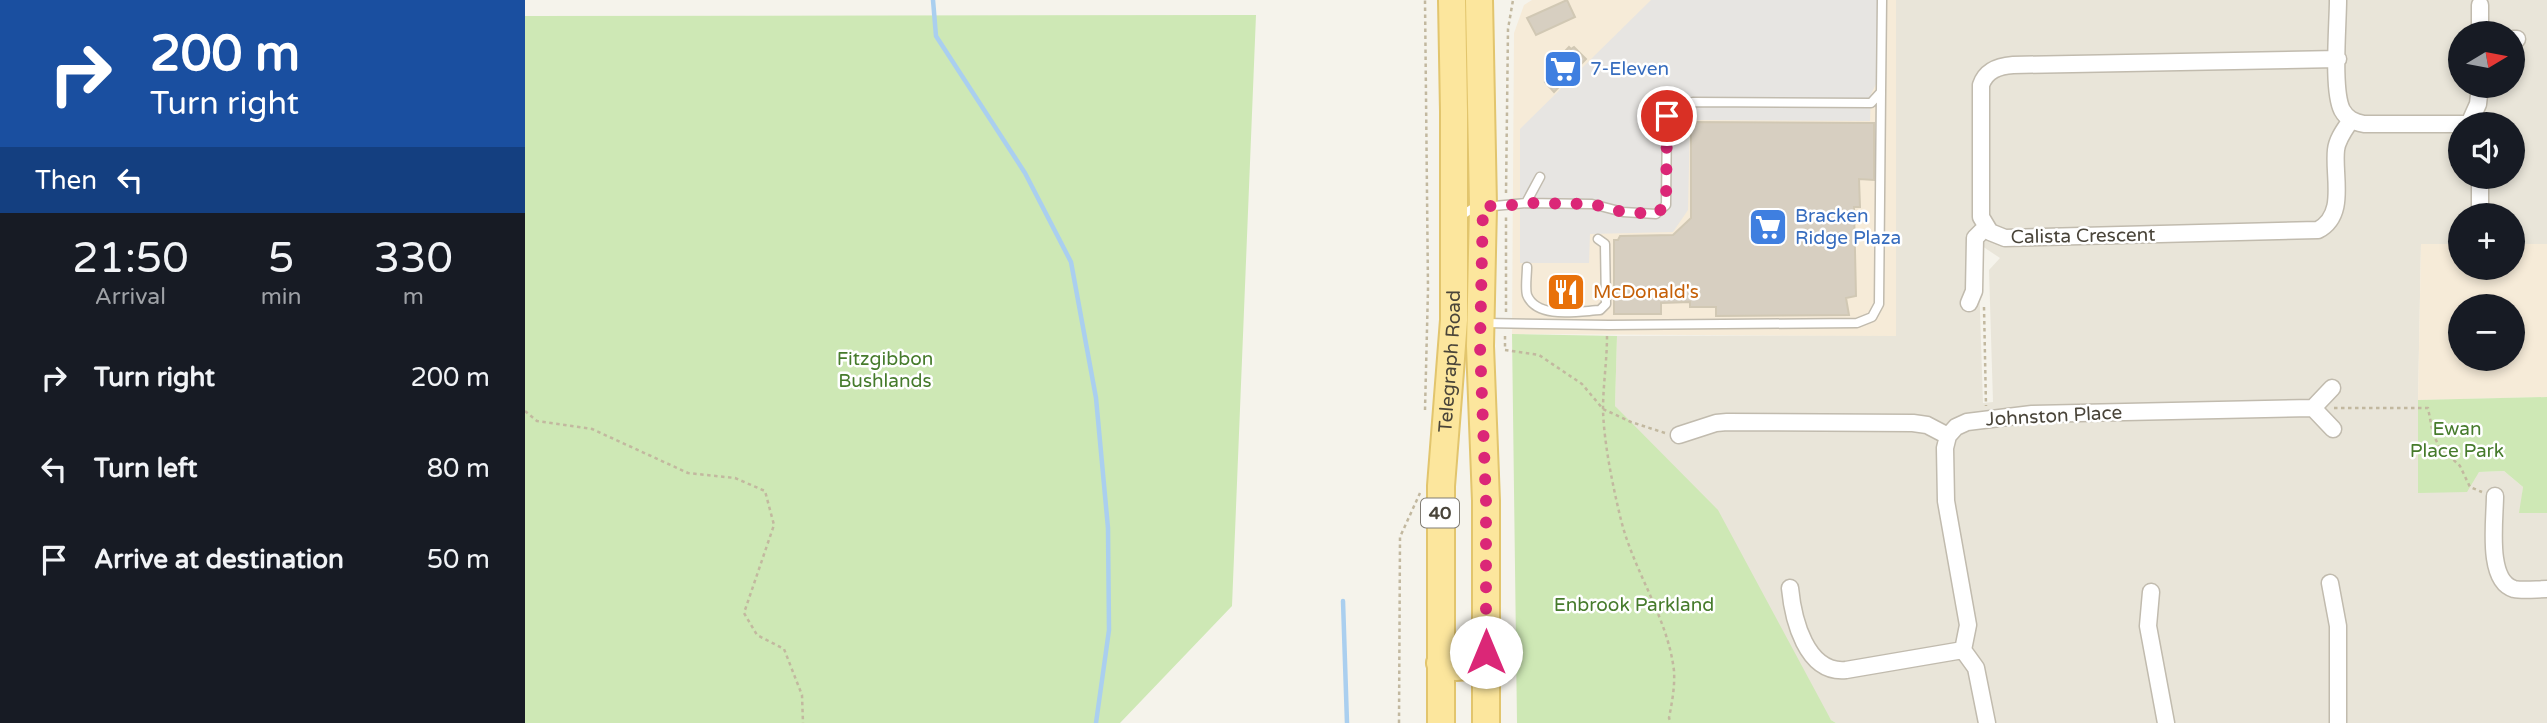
<!DOCTYPE html>
<html lang="en">
<head>
<meta charset="utf-8">
<style>
	:root { --surface:#171b24; --page:#242831; --text:#f1f3f6; --muted:#9ea1a6 }
	body { margin:0; font-family:"Varela Round",sans-serif; background:var(--page); color:var(--text); height:100vh; display:flex; flex-direction:column; font-size:26px; white-space:nowrap }
	* { box-sizing:border-box; margin:0 }
	p { font-size:23px; color:var(--muted) }
	.icon { flex:none; width:38px; height:38px; fill:none; stroke:currentColor; stroke-width:2; stroke-linecap:round; stroke-linejoin:round }
	.map { position:relative; flex:1; overflow:hidden }
	.drawer { display:flex; flex-direction:column; background:var(--surface); width:525px }
	.drawer>* { flex:none }
	.guide { background:#1a4fa0; color:#fff; overflow:hidden }
	.needle { width:46px; rotate:80deg }
	.buttons { position:absolute; left:1923px; top:21px; display:grid; gap:14px }
	.buttons a { display:grid; place-items:center; width:77px; height:77px; border-radius:50%; background:var(--surface); box-shadow:0 4px 10px #0003; font-size:35px }
	.pin { position:absolute; display:grid; place-items:center; width:60px; height:60px; color:#fff; margin:-30px; border:4px solid #fff; border-radius:50%; box-shadow:0 2px 7px #0007 }
	.me { position:absolute; width:77px; margin:-38px; rotate:0deg; stroke-linejoin:round; filter:drop-shadow(0 0 5px #0008) }
	.turn { display:flex; align-items:center; gap:24px; height:147px; padding:0 35px; font-size:32px }
	.turn .icon { width:91px; height:91px; stroke-width:2.5 }
	.turn b { display:block; font-size:49px; line-height:60px }
	.then { display:flex; align-items:center; height:66px; padding:0 35px; background:#0003; gap:14px; font-size:26px }
	.eta { display:flex; justify-content:space-evenly; align-items:center; height:119px; text-align:center }
	.eta b { font-size:42px; font-weight:600; line-height:49px }
	ul { padding:0; list-style:none }
	li { display:flex; align-items:center; gap:21px; height:91px; padding:0 35px }
	li div { flex:1 }
	li b { display:block; font-size:26px }
	li em { font-style:normal }
	main { display:flex; flex:1; min-height:0 }
	.map>svg:first-child { display:block }
	.residential { fill:#e9e5d9; fill-rule:evenodd }
	.commercial { fill:#f6ebd8; fill-rule:evenodd }
	.green { fill:#cee8b5 }
	.parking { fill:#e7e5e2 }
	.lines { fill:none; stroke-linecap:round; stroke-linejoin:round }
	.stream { stroke:#aacfef; stroke-width:4.5 }
	.building { fill:#d7cfc1; stroke:#d1c8b4; stroke-width:2 }
	.lane-casing { stroke:#c1bbae; stroke-width:11 }
	.street-casing { stroke:#c1bbae; stroke-width:19 }
	.primary-casing { stroke:#e2c56d; stroke-width:30 }
	.path { stroke:#c2b89f; stroke-width:2.5; stroke-dasharray:3.5 3.5; stroke-linecap:butt }
	.lane { stroke:#fff; stroke-width:8 }
	.street { stroke:#fff; stroke-width:16 }
	.primary { stroke:#fce69d; stroke-width:26 }
	.route { stroke:#db2777; stroke-width:12; stroke-dasharray:0 21.6 }
	.labels { text-anchor:middle; dominant-baseline:central; stroke-width:5; stroke-linejoin:round; paint-order:stroke }
	.shield { fill:#fff; stroke:#807c74; stroke-width:2 }
	.shield-label { font-size:18px; font-weight:bold; fill:#494439 }
	.shop-label { font-size:19px; fill:#366cbe; stroke:#fff; text-anchor:start }
	.street-label { font-size:19px; fill:#494439; stroke:#fff }
	.food-label { font-size:19px; fill:#c56008; stroke:#fff; text-anchor:start }
	.park-label { font-size:19px; fill:#467b2c; stroke:#fff }
</style>
</head>
<body>
<main>
<section class="drawer">
<div class="guide">
<div class="turn"><svg class="icon" aria-label="right" viewBox="0 0 24 24"><path d="M7 20v-9h11M14 6l5 5-5 5"/></svg><div><b>200 m</b>Turn right</div></div>
<div class="then">Then<svg class="icon" aria-label="left" viewBox="0 0 24 24"><path d="M17 20v-9H6M10 6l-5 5 5 5"/></svg></div>
</div>
<div class="eta">
<div><b>21:50</b><p>Arrival</p></div>
<div><b>5</b><p>min</p></div>
<div><b>330</b><p>m</p></div>
</div>
<ul>
<li><svg class="icon" aria-label="right" viewBox="0 0 24 24"><path d="M7 20v-9h11M14 6l5 5-5 5"/></svg><div><b>Turn right</b></div><em>200 m</em></li>
<li><svg class="icon" aria-label="left" viewBox="0 0 24 24"><path d="M17 20v-9H6M10 6l-5 5 5 5"/></svg><div><b>Turn left</b></div><em>80 m</em></li>
<li><svg class="icon" aria-label="arrive" viewBox="0 0 24 24"><path d="M6 21V4h12l-3 4 3 4H6"/></svg><div><b>Arrive at destination</b></div><em>50 m</em></li>
</ul>
</section>
<div class="map">
<svg width="2022" height="723" viewBox="0 0 2022 723">
	<rect width="100%" height="100%" fill="#f5f3eb"/>
	<!-- residential -->
	<path class="residential" d="M1371 0H2022V244H1988V215H1936L1935 244H1896L1893 400V493L1954 472 1979 471 1998 487 1995 513H2022V723H1311L1306 720 1090 406 1092 336 1371 335ZM1936 33H1988V86H1936ZM1936 124H1988V177H1936ZM1457 246 1475 258 1464 270 1468 402 1458 403 1453 251Z"/>
	<!-- commercial -->
	<path class="commercial" d="M1007 0H1371V336L987 334 989 33 999 5Z
		M1896 244H1935L1936 268H1988V244H2022V397L1893 400ZM1936 306H1988V359H1936Z"/>
	<!-- green -->
	<path class="green" d="M731 15 707 606 595 723H0V16Z
		M987 334 1092 336 1090 406 1193 510 1306 720 1311 723H992Z
		M2022 397V513H1994L1998 487 1979 471 1954 472 1942 492 1893 493V400Z"/>
	<!-- parking -->
	<path class="parking" d="M1126 0H1353L1351 84 1346 94 1345 121 1165 120 1163 210 1148 232 1065 234 1064 263H995V129Z"/>
	<g class="lines">
		<!-- stream -->
		<path class="stream" d="M408 0 411 36 500 173 546 262 571 398 583 528 584 630 571 723
			M818 601 822 723"/>
	</g>
	<!-- building -->
	<path class="building" d="M1042 0 1050 17 1011 35 1002 18Z
		M1044 47 1046 49 1049 47 1061 59 1029 92 1020 82 1026 76 1023 73 1026 70 1024 68Z
		M1166 122 1349 123V180L1334 179 1335 207H1329L1331 296 1321 298 1324 315 1191 316V307H1165V302L1136 303V314H1089V240H1093L1095 236 1148 235 1166 218Z"/>
	<g class="lines">
		<!-- lane casing -->
		<g class="lane-casing">
			<path id="lane" d="M1001 203 1015 177
				M936 216 948 208 1001 203 1067 204 1098 212 1131 214 1141 205 1142 116 1145 107 1168 102 1346 103 1356 92 1357 0
				M1002 267C1002 275 1000 288 1002 295 1012 320 1055 311 1075 310L1081 304 1080 244 1073 239
				M959 323 1084 325 1332 323 1347 317 1354 304 1356 92"/>
		</g>
		<!-- street casing -->
		<g class="street-casing">
			<path id="street" d="M1813 0C1813 25 1807 90 1817 110 1822 119 1829 122 1839 124H1940
				M1955 33V5
				M1988 39H1992
				M1813 59 1488 65C1474 66 1461 70 1456 85V217L1465 232 1480 238 1793 230C1822 215 1808 176 1811 150 1812 139 1820 129 1826 120
				M1944 124 1953 104 1955 86
				M1955 177V215
				M1444 303 1449 291 1450 238 1461 227
				M1788 408 1808 429
				M1154 435 1191 423 1202 422 1388 423 1402 425 1423 436
				M1970 496C1970 520 1961 581 1989 589 1999 591 2012 589 2022 589
				M1805 583 1813 626V723
				M1265 588C1268 619 1281 674 1321 670L1438 650
				M1626 592 1623 626 1641 723
				M1462 723 1451 668 1438 650 1443 625 1421 501 1420 448 1423 436 1431 427 1442 422 1507 414 1788 408 1807 388"/>
		</g>
		<!-- primary casing -->
		<g class="primary-casing">
			<g id="primary">
				<path d="M954 0 958 206 955 346 961 501V723"/>
				<path d="M915 663C936 672 945 665 961 652"/>
				<path id="s1" d="M916 723V486L929 320V112L927 0"/>
			</g>
		</g>
		<!-- path -->
		<path class="path" d="M981 193 983 29 988 0
			M1459 307 1461 406
			M981 312V217
			M980 336V350L1014 355 1057 384 1078 409 1106 422 1140 433
			M1082 336C1082 361 1078 385 1078 410 1079 444 1088 487 1096 520 1109 572 1143 618 1149 671 1150 687 1147 702 1144 718L1146 723
			M1809 408H1903L1908 434 1914 446 1935 466 1945 487 1957 492
			M900 410 903 289 900 0
			M0 411 12 421 67 429 163 473 210 478 240 491 249 525 219 613 232 635 259 649 277 695 278 723
			M874 723 875 537 895 493"/>
		<!-- lane -->
		<use href="#lane" class="lane"/>
		<!-- street -->
		<use href="#street" class="street"/>
		<!-- primary -->
		<use href="#primary" class="primary"/>
	</g>
	<g class="lines">
		<!-- route -->
		<path class="route" d="M961 652V501L955 346 958 206H981L1001 203 1067 204 1098 212 1131 214 1141 205 1142 116"/>
	</g>
	<!-- icons -->
	<defs>
		<g id="supermarket-square" transform="scale(2.0125)"><rect x="-9" y="-9" width="18" height="18" rx="4" fill="#3f7fe0" stroke="#fff"/><path d="M-6-5.5h2.5l.6 2H6L4.5 2H-2.5L-4.4-4H-6ZM-1.5 3.2a1.3 1.3 0 1 0 .1 0ZM3 3.2a1.3 1.3 0 1 0 .1 0Z" fill="#fff"/></g>
		<g id="restaurant-square" transform="scale(2.0125)"><rect x="-9" y="-9" width="18" height="18" rx="4" fill="#e8710a" stroke="#fff"/><path d="M-5-6h1v4h1v-4h1v4h1v-4h1v5L-1.5 .5V6h-2V.5L-5-1ZM5-6V6H3V1.5H1.5Q1.5-4 5-6Z" fill="#fff"/></g>
	</defs>
	<g fill-rule="evenodd">
		<use href="#supermarket-square" x="1038" y="69"/>
		<use href="#supermarket-square" x="1243" y="227"/>
		<use href="#restaurant-square" x="1041" y="292"/>
	</g>
	<g class="labels">
		<!-- shield labels -->
		<rect class="shield" x="896" y="498.5" width="38" height="29" rx="5"/>
		<g class="shield-label">
			<text x="915" y="513">40</text>
		</g>
		<!-- shop labels -->
		<g class="shop-label">
			<text x="1065" y="69">7-Eleven</text>
			<text x="1270" y="216">Bracken<tspan x="1270" dy="22">Ridge Plaza</tspan></text>
		</g>
		<!-- street labels -->
		<g class="street-label">
			<text transform="translate(1558 236) rotate(-1)">Calista Crescent</text>
			<text stroke="none"><textPath href="#s1" startOffset="362">Telegraph Road</textPath></text>
			<text transform="translate(1529 416) rotate(-3)">Johnston Place</text>
		</g>
		<!-- food labels -->
		<g class="food-label">
			<text x="1068" y="292">McDonald's</text>
		</g>
		<!-- park labels -->
		<g class="park-label">
			<text x="360" y="359">Fitzgibbon<tspan x="360" dy="22">Bushlands</tspan></text>
			<text x="1932" y="429">Ewan<tspan x="1932" dy="22">Place Park</tspan></text>
			<text x="1109" y="605">Enbrook Parkland</text>
		</g>
	</g>
</svg>
<div class="buttons">
<a><svg class="needle" viewBox="-14 -14 28 28"><path d="M0-13l5 13h-10z" fill="#e53935"/><path d="M0 13l5-13h-10z" fill="#9ea1a6"/></svg></a>
<a><svg class="icon" aria-label="sound" viewBox="0 0 24 24"><path d="M4 9h4l5-4v14l-5-4H4zM17 9q2 3 0 6"/></svg></a>
<a>+</a>
<a>−</a>
</div>
<div class="pin" style="left:1142px;top:116px;background:#d93025"><svg class="icon" aria-label="arrive" viewBox="0 0 24 24"><path d="M6 21V4h12l-3 4 3 4H6"/></svg></div>
<svg class="me" style="left:961px;top:652px" viewBox="-20 -20 40 40"><circle r="19" fill="#fff"/><path d="M0-13L10 11 0 6-10 11z" fill="#db2777"/></svg>
</div>
</main>
</body>
</html>
